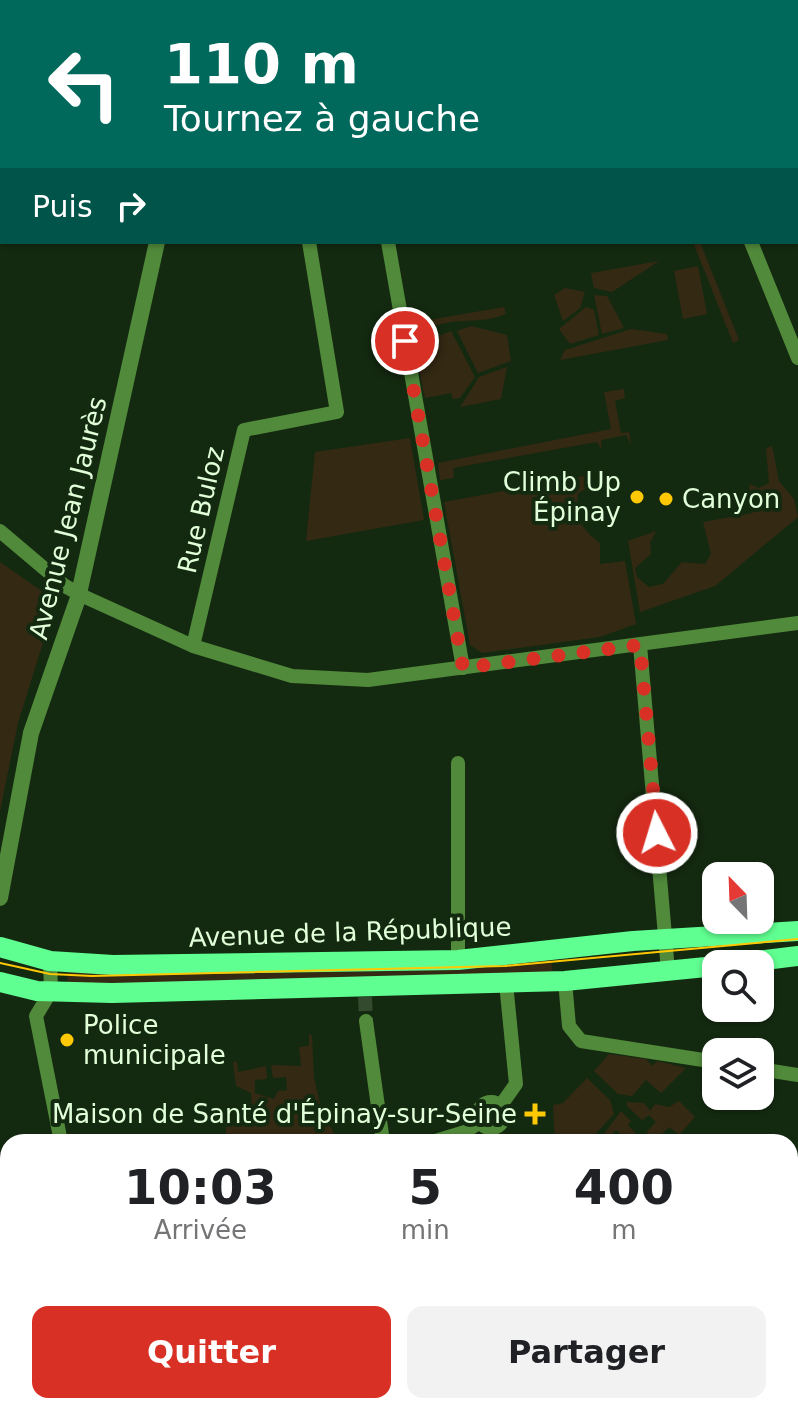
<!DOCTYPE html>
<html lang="fr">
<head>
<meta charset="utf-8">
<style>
	:root { --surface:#fff; --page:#f2f2f2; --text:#202124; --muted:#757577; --accent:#d93025 }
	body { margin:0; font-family:"DejaVu Sans",sans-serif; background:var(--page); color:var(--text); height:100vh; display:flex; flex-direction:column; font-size:30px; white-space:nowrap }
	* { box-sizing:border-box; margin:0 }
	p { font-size:26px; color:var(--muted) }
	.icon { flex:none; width:44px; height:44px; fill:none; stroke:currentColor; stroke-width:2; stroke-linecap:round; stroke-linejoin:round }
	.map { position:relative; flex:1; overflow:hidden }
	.drawer { position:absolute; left:0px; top:1134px; width:798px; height:280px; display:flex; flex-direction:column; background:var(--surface); border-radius:24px 24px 0 0; box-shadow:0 2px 6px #0004 }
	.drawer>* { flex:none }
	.guide { position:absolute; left:0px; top:0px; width:798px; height:244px; box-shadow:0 2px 6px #0004; background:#00695c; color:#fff; overflow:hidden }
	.needle { width:52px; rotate:337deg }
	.buttons { position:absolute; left:702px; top:862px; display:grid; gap:16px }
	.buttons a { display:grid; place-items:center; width:72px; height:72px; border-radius:16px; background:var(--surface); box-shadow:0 2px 6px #0004; font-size:40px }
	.pin { position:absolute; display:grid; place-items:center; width:68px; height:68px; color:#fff; margin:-34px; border:4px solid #fff; border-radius:50%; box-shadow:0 2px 8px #0007 }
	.me { position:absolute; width:88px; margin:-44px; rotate:355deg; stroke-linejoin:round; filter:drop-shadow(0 0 6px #0008) }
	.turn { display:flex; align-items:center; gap:28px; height:168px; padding:0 32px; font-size:36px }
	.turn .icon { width:104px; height:104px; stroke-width:2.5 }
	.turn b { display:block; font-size:56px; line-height:68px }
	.then { display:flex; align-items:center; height:76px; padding:0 32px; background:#0003; gap:16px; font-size:30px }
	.eta { display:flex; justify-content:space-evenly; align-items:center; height:136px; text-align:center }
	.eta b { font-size:48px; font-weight:800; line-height:56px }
	.primary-button { display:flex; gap:16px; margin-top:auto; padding:16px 32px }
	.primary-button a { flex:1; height:92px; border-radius:16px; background:var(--accent); color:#fff; font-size:32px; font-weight:800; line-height:92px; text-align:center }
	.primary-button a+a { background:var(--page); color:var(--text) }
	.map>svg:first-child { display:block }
	.green { fill:#342913 }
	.water { fill:#354a0a }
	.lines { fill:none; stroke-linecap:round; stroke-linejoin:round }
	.minor-tunnel { stroke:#334a2e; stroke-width:14; stroke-dasharray:14 7; stroke-linecap:butt }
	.minor { stroke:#518a3b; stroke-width:14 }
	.tertiary { stroke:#518a3b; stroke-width:16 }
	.primary { stroke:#60ff91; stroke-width:20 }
	.tram { stroke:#ffc805; stroke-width:2 }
	.route { stroke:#d93025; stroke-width:14; stroke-dasharray:0 25.2 }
	.poi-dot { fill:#ffc805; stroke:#142a10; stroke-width:3 }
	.labels { text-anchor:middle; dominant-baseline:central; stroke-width:8; stroke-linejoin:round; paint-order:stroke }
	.poi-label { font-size:26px; fill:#e1ffd9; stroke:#142a10; text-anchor:end }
	.street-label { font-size:26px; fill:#e1ffd9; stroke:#142a10 }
</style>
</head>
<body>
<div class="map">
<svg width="798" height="1414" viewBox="0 0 798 1414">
	<rect width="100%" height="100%" fill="#142a10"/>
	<!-- green -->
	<path class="green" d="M693 242H700L739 340 733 343Z
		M659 261 612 292 594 288 591 273Z
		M698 266 707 314 683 319 674 271Z
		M565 288 585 292 580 308 563 321 554 295Z
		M594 295 607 296 624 328 602 334Z
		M504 307 506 314C482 325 455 316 431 328L429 320Z
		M586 307 594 310 599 335 570 344 559 329Z
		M471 326 507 335 511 361 478 373 457 331Z
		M631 329 667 334 668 340 560 360 565 350Z
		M451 331 475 377 460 398 453 399 451 393 425 398 414 346Z
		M507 367 501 399 460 407 479 377Z
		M624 389 625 398 615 401 621 433 629 432 631 445 626 435 601 440 602 450 597 442 453 468 454 478 440 480 438 463 611 429 604 392Z
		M410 438 424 520 306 541 315 452Z
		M772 446 779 481 794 499 798 517 715 586 640 612 628 541 656 531 650 543 651 554 635 568 637 577 649 587 663 584 682 562 705 564 711 554 703 522 753 513 749 484 759 488 769 483 766 448Z
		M584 476 590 487 578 493C575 518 580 528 600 543V564L625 561 636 624 600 637 482 653 470 645 444 502Z
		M0 562 56 601 18 723 0 811Z
		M551 955 553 975 67 987 68 968Z
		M309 1033 312 1036 314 1078 320 1104 338 1142H226V1119L252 1111 251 1093 236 1086 233 1062H237L238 1072 266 1066 267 1079 255 1080V1093L274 1099 278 1091 287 1090 286 1077 273 1078 271 1065 301 1066 299 1047 309 1046Z
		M609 1054 646 1059 652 1066 657 1061 686 1068 661 1093 646 1080 632 1096 618 1094 594 1071Z
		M587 1078 610 1100 614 1114 588 1142H555L553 1105 563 1103Z
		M679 1101 695 1117 679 1135 669 1127 661 1135 648 1136 647 1131 656 1122 649 1115 642 1120 627 1106V1102L644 1103 650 1111 655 1104 669 1107Z
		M621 1111 631 1121 628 1125 639 1137 626 1138 616 1130 607 1139 603 1135Z
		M790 1256H798V1353H790Z
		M8 1281V1406H76L75 1412 98 1409 95 1406H383L329 1414H0V1282Z"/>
	<!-- water -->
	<path class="water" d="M790 1353H798V1414H329L383 1406H790Z"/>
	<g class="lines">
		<!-- minor-tunnel -->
		<path class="minor-tunnel" d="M365 997 366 1021"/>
		<!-- minor -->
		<path class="minor" d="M336 0 337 2
			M666 0 667 2
			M388 242 463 668
			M751 242 798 358
			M0 531 65 586 85 597 193 646 292 676 368 680 798 623
			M640 645 668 971
			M193 646 244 430 337 412 309 242
			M458 960V763
			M50 961 51 991 36 1016 61 1142
			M565 981 569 1026 581 1041 716 1062
			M366 1021 383 1142
			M760 1069 798 1075
			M478 1115a13 13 0 1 1 26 0a13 13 0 1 1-26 0Z
			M501 1105 516 1084 506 983
			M432 1142 465 1132 480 1122
			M0 1242 8 1241"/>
		<!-- tertiary -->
		<path class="tertiary" d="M255 2 256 0
			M0 898 31 733 78 598 157 242"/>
		<!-- primary -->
		<path class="primary" d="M0 947 50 961 113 965 458 960 633 941 798 931
			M732 964 798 956
			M0 982 37 991 112 993 565 981 716 966"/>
		<!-- tram -->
		<path class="tram" d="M0 963 50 974 92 976 505 966 798 939"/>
	</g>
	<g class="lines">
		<!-- route -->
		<path class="route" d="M405 341 463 668 640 645 657 833"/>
	</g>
	<!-- markers -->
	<g class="poi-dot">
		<circle cx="637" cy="497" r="8"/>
		<circle cx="666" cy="499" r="8"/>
		<circle cx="67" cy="1040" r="8"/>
		<path d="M531 1102h8v8h8v8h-8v8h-8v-8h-8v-8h8z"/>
	</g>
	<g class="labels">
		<!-- poi labels -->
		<g class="poi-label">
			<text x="621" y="482">Climb Up<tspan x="621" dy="30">Épinay</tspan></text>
			<text x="682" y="499" text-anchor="start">Canyon</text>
			<text x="83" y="1025" text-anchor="start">Police<tspan x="83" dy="30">municipale</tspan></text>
			<text x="517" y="1114">Maison de Santé d'Épinay-sur-Seine</text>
		</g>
		<!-- street labels -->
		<g class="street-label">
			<text transform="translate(201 510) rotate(-77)">Rue Buloz</text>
			<text transform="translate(68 518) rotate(-76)">Avenue Jean Jaurès</text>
			<text transform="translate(350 932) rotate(-2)">Avenue de la République</text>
		</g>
	</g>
</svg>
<div class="buttons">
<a><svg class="needle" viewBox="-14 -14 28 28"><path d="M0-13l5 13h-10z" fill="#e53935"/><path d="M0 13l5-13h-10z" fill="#757577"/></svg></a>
<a><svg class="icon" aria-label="search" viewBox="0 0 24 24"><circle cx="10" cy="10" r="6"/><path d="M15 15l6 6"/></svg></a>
<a><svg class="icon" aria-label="layers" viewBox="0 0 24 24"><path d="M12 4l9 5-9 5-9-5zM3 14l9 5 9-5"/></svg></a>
</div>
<div class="pin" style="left:405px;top:341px;background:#d93025"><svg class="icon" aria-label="arrive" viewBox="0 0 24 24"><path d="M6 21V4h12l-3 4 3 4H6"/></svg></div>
<svg class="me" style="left:657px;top:833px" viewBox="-20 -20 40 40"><circle r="17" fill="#d93025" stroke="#fff" stroke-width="3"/><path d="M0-11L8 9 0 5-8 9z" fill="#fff"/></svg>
<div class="guide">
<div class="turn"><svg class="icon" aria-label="left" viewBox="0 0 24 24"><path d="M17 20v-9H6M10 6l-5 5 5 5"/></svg><div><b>110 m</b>Tournez à gauche</div></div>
<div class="then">Puis<svg class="icon" aria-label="right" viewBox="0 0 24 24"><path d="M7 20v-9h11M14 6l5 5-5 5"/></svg></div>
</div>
<section class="drawer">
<div class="eta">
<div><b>10:03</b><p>Arrivée</p></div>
<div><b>5</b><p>min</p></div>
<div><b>400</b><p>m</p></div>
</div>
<div class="primary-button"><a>Quitter</a><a>Partager</a></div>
</section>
</div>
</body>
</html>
